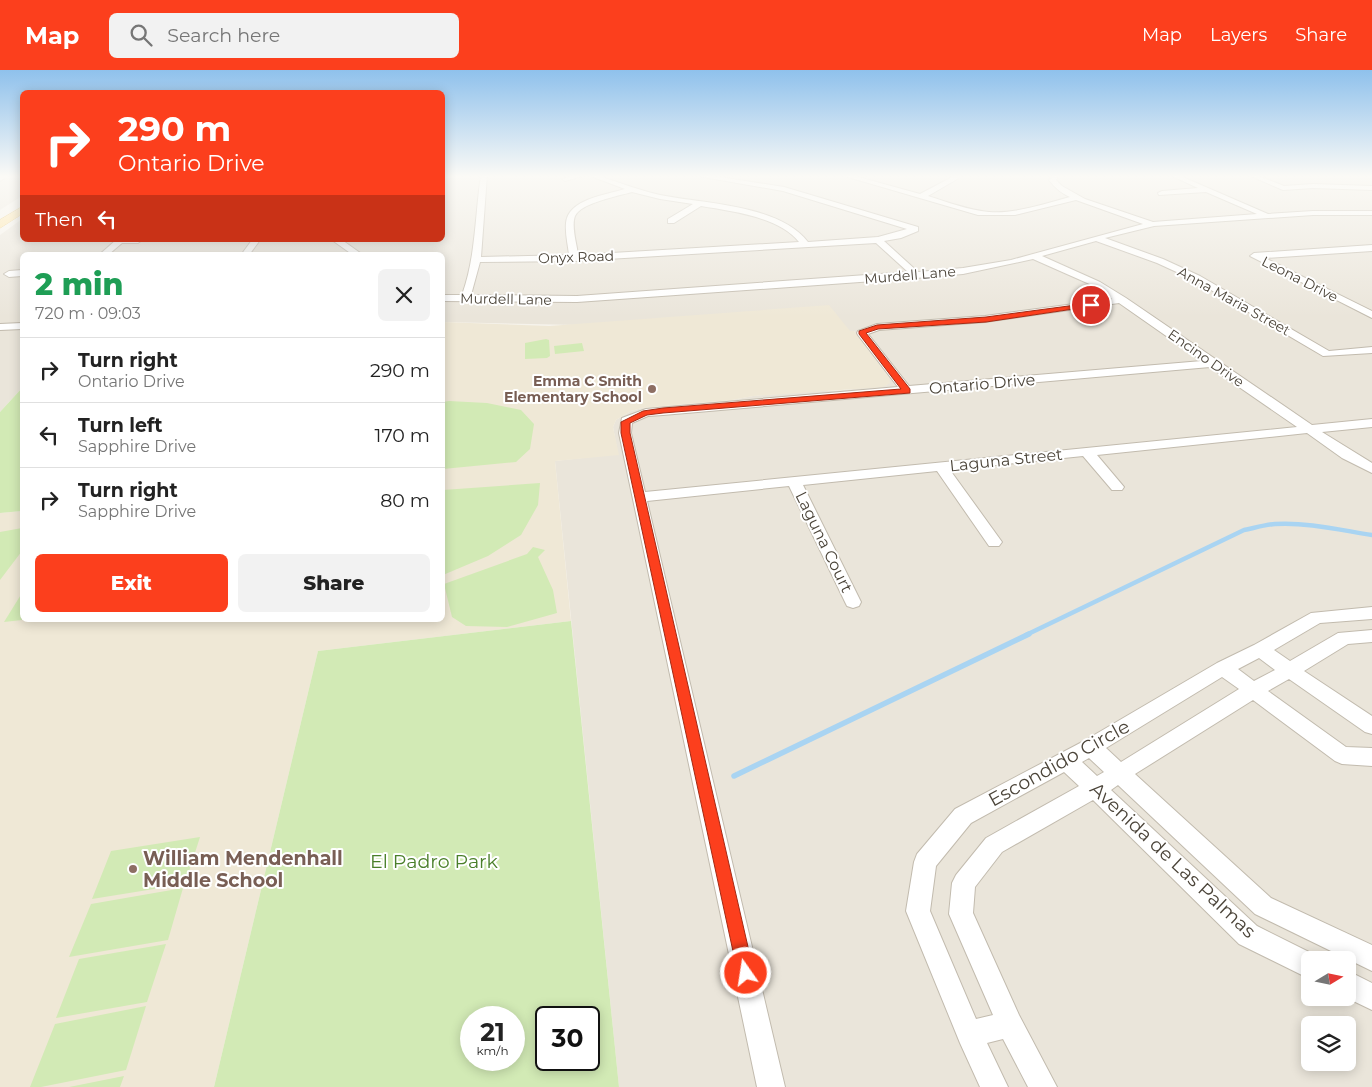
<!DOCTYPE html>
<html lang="en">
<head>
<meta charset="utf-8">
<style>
	:root { --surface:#fff; --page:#f2f2f2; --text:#222; --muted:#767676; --line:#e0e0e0; --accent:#fc3f1d }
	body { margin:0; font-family:Montserrat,sans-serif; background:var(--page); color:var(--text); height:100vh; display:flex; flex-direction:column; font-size:19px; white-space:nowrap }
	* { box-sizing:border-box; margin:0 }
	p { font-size:16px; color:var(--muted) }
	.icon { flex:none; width:28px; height:28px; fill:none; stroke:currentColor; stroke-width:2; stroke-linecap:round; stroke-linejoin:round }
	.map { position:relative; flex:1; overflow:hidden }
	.panel { position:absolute; left:20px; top:182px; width:425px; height:370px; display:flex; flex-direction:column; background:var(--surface); border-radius:8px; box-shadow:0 2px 12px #0003 }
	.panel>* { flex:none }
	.banner { position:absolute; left:20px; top:20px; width:425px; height:152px; border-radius:8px; box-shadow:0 2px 12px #0003; background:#fc3f1d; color:#fff; overflow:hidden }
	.needle { width:32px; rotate:80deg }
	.buttons { position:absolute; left:1301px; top:881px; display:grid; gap:10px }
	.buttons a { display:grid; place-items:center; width:55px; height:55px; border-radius:8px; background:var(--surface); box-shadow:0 2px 12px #0003; font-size:25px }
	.speed { position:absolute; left:460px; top:936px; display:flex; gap:10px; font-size:25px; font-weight:700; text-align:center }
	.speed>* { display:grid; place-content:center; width:65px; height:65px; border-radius:50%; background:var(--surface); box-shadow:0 2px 12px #0003; line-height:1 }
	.speed small { font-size:12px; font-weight:400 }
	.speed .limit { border:2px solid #111; border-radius:8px; background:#fff; color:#111 }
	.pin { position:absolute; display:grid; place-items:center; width:42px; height:42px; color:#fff; margin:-21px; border:2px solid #fff; border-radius:50%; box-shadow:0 1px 5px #0007 }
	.me { position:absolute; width:55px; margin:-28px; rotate:347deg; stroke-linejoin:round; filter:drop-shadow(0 0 4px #0008) }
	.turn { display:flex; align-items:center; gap:18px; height:105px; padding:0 15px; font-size:22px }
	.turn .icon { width:65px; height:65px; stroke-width:2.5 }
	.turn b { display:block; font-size:35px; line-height:42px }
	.then { display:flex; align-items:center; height:48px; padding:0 15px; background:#0003; gap:10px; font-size:19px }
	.round { display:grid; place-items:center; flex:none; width:52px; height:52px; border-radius:8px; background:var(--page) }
	.headline { display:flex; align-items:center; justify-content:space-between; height:85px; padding:0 15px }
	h1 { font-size:30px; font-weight:800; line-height:38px; color:#1e9e55 }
	.primary-button { display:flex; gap:10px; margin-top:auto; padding:10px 15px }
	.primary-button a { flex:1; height:58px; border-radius:8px; background:var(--accent); color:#fff; font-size:20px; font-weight:800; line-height:58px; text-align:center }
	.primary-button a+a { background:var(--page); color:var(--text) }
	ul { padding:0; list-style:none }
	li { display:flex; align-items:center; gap:15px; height:65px; padding:0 15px; border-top:1px solid var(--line) }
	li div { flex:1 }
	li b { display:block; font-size:19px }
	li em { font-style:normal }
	header { display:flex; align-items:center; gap:30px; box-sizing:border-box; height:70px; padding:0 25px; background:var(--accent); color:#fff }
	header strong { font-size:24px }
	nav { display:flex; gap:28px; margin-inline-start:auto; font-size:18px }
	.search { width:350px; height:45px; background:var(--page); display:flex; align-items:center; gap:12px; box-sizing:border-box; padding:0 18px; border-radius:8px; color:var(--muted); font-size:19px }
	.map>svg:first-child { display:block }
	.residential { fill:#eae5da; fill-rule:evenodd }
	.education { fill:#efe8d6 }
	.green { fill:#d2eab5; fill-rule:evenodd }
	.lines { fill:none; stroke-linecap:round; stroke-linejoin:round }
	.stream-far1 { stroke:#a9d4f2; stroke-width:4.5 }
	.stream { stroke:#a9d4f2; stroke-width:5.5 }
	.minor-casing { stroke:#c2bbae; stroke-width:2 }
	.major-casing { stroke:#e6c16a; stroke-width:1 }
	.minor { fill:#fff; fill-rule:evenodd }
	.major { fill:#ffe39c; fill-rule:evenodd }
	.route { fill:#fc3f1d; stroke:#a42913 }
	.education-dot { fill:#8d6e63; stroke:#fff; stroke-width:2 }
	.labels { text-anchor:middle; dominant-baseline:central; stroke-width:4; stroke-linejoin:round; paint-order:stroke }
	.far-street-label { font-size:14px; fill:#4b4439; stroke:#fff }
	.far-education-label { font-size:14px; font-weight:bold; fill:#785e54; stroke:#fff; text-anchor:end }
	.street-label { font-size:16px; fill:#4b4439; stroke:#fff }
	.near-street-label { font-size:19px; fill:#4b4439; stroke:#fff }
	.near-education-label { font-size:19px; font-weight:bold; fill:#785e54; stroke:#fff; text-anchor:start }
	.near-park-label { font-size:19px; fill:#4a7f2a; stroke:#fff }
</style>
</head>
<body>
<header>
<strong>Map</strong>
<div class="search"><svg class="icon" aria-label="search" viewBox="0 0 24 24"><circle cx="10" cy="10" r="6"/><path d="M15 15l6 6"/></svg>Search here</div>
<nav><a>Map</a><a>Layers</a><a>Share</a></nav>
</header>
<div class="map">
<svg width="1372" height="1017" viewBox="0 0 1372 1017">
	<rect width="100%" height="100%" fill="#f6f3ec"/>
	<!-- residential -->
	<path class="residential" d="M0 105H22V126L0 140Z
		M443 105H1372V1017H619L555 391 618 384 613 357 616 350 631 341 642 338 732 330 753 326 815 321H836L887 315 889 308 854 261 443 252 442 185H22V318L0 342V165L22 149V170H442ZM1310 890H1348V928H1310ZM1310 955H1348V992H1310Z"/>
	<!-- education -->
	<path class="education" d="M829 235 850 261H854L889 308 890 313 883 317 753 326 732 330 642 338 631 341 616 350 613 357 619 385 555 391 571 551 318 581 214 1017H0V443L22 441V550H442L443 252 549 256Z"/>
	<!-- green -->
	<path class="green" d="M546 269 549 270 550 286 547 288 525 289V273Z
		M582 273 584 281 555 284 554 276Z
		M22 318V441L0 443V342Z
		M449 331 487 333 521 340 534 354 530 379 516 392 443 399V332Z
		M540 413 538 435 521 465 488 486 443 505V420Z
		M22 458V481L0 510V462Z
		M533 477 545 480 538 487 553 520 557 543 507 557 466 556 452 547 444 514 527 484Z
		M22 523V550L4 552Z
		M571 551 619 1017H214L318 581ZM471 948H514V990H471ZM546 948H589V990H546Z
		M200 767 185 814 92 829 111 781Z
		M183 818 168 870 69 887 91 834Z
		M166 874 147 932 56 948 79 889Z
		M146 936 126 1000 41 1017H30L55 954Z
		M124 1006 120 1017H69Z"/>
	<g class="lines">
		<!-- stream-far1 -->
		<path class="stream-far1" d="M1026 565 1244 460C1254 458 1264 455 1275 454 1307 452 1340 460 1372 465"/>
		<!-- stream -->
		<path class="stream" d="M734 706 1029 564"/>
		<!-- minor casing -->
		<g class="minor-casing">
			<path id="minor" d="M2 105H10L0 111V106Z
				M481 105H487L481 187 569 185C568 175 565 164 566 153 568 129 606 125 625 119L588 105H597C617 112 638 120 660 125 704 134 778 134 808 172L878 167 907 159 783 121 692 105H707L784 117 918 157V161L901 168 884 171 918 202 963 198 1011 190 1143 154 1076 130 1015 145H978L841 105H851L920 124 956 105H964L928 126C947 132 968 140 989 142 1016 144 1043 134 1070 127 1061 123 1055 118 1049 110L1053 105H1059L1056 110 1062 116 1085 129 1153 152 1257 144 1206 122 1159 125 1158 123 1162 121 1198 118 1170 105H1178L1268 144 1313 141H1372V145H1313L1154 156 1105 168 1163 189 1200 206 1329 281 1372 277V283L1323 286 1194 210 1157 193 1096 171 1042 186 1100 212 1126 228 1312 355 1372 349V357L1322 362 1372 393V403L1342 388 1307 363 1097 385 1124 417 1122 420H1112L1083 386 950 400 1002 472 999 476H989L937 401 803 415 861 532 859 536 853 538 847 536 845 532 789 416 647 431 785 1017H757L619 363 622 348 646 339 898 317 858 265 857 263 858 261 877 254 985 246 1112 229 1094 216 1033 189 963 204 916 208 577 232 442 231V225H462C476 186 475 145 481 105ZM632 122 660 129 693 134 668 149V153H674L701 136C731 141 780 147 799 172L578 185C577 174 571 157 575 146 581 133 618 126 632 122ZM876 173 908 202 577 226 471 225 480 192 574 191ZM1119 233 1202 291 909 316 868 264 879 260 985 252ZM1210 297 1297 357 645 422 631 363 632 353 648 346 663 345Z
				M575 105H586L565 111 562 109Z
				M1248 105H1256L1284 116 1313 114 1372 116V120L1313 118 1283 120Z
				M116 170H142L138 173H122L108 185H99Z
				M252 170H260L249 185H241Z
				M332 170H342L363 185H353Z
				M1372 175V181L1265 188 1372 241V248L1250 186 1254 183Z
				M22 200V206L9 207 4 204 9 201Z
				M22 253V259L0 260V254Z
				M1372 537V549L1320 553 1274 580 1290 591 1338 563 1372 560V572L1348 574 1304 601 1372 646V664L1365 662 1289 609 1268 621 1346 677 1372 678V696L1342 694 1335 691 1253 630 1135 704 1271 828 1372 875V901L1255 844 1118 715 1111 720 1257 856 1319 887 1320 890H1310V909L1239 874 1093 730 1002 782 975 817 973 843 1019 945 1057 1017H1028L1003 969 987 973 1008 1017H980L960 973 906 841 914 792 917 784 955 739 1084 671 1217 593 1254 575 1311 543ZM1259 588 1275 600 1254 611 1238 599ZM1222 607 1239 619 1121 692 1106 678ZM1089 688 1104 702 1097 706 1082 692ZM1064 702 1079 716 986 768 956 805 952 813 949 844 993 945 976 949 930 841 936 796 971 753Z
				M1348 901 1372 913V940L1347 928Z"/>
		</g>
		<!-- major casing -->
		<g class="major-casing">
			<path id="major" d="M22 137V144L0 158V150Z"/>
		</g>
		<!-- minor -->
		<use href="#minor" class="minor"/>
		<!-- major -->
		<use href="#major" class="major"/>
	</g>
	<!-- sky -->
	<linearGradient id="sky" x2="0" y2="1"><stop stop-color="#8fc1ec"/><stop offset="0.43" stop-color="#fbfaf6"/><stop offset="1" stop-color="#fbfaf6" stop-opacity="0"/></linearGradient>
	<rect width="1372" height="247" fill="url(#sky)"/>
	<!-- route -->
	<path class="route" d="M1091 233 1095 235 1094 236 986 252 878 259 866 263 910 319V323L663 343 647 345 630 353V363L754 903 752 909 746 912 739 909 621 363V352L643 341 663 338 901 319 859 264V261L877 255 986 247Z"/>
	<!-- markers -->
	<g class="education-dot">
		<circle cx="652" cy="319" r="5"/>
		<circle cx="133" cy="799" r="5"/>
	</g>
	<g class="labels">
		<!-- far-street labels -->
		<g class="far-street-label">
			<text transform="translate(576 187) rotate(-2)">Onyx Road</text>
			<text transform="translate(910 205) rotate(-5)">Murdell Lane</text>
			<text transform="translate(1300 209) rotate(27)">Leona Drive</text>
			<text transform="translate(506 229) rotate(1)">Murdell Lane</text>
			<text transform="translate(1234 231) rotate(29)">Anna Maria Street</text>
			<text transform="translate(1206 288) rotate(35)">Encino Drive</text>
		</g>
		<!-- far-education labels -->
		<g class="far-education-label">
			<text x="642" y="311">Emma C Smith<tspan x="642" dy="16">Elementary School</tspan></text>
		</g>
		<!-- street labels -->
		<g class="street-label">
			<text transform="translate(982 314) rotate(-5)">Ontario Drive</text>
			<text transform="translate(1006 390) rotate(-6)">Laguna Street</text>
			<text transform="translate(824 472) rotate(64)">Laguna Court</text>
		</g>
		<!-- near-street labels -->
		<g class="near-street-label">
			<text transform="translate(1059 693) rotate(-29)">Escondido Circle</text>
			<text transform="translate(1173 790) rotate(43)">Avenida de Las Palmas</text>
		</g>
		<!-- near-education labels -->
		<g class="near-education-label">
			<text x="143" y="788">William Mendenhall<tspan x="143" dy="22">Middle School</tspan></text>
		</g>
		<!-- near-park labels -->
		<g class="near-park-label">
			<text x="434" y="791">El Padro Park</text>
		</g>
	</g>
</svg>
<div class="buttons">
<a><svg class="needle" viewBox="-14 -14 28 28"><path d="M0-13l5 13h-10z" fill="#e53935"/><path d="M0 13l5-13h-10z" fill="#767676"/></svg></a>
<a><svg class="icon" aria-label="layers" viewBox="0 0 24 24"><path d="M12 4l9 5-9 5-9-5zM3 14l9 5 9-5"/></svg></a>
</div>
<div class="speed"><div>21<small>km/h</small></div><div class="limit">30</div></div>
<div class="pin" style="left:1091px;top:235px;background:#d93025"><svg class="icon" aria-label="arrive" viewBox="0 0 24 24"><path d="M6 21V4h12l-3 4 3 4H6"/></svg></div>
<svg class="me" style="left:746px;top:903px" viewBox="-20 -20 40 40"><circle r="17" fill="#fc3f1d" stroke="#fff" stroke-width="3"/><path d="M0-11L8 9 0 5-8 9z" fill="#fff"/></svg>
<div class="banner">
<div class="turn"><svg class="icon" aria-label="right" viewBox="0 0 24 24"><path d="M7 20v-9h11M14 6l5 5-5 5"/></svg><div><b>290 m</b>Ontario Drive</div></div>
<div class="then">Then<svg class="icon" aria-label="left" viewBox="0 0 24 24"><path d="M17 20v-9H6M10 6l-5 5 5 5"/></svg></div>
</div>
<section class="panel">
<div class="headline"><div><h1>2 min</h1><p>720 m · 09:03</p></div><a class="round"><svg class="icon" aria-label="close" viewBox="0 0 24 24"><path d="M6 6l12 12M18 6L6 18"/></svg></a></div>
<ul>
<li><svg class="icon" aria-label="right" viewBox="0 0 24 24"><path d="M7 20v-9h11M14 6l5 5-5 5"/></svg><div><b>Turn right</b><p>Ontario Drive</p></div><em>290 m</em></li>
<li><svg class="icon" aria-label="left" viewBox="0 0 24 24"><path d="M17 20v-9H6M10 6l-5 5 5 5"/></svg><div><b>Turn left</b><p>Sapphire Drive</p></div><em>170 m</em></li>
<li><svg class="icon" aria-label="right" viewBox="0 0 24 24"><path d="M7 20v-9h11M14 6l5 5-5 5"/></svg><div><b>Turn right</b><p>Sapphire Drive</p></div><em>80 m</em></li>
</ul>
<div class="primary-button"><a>Exit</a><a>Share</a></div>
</section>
</div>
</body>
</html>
